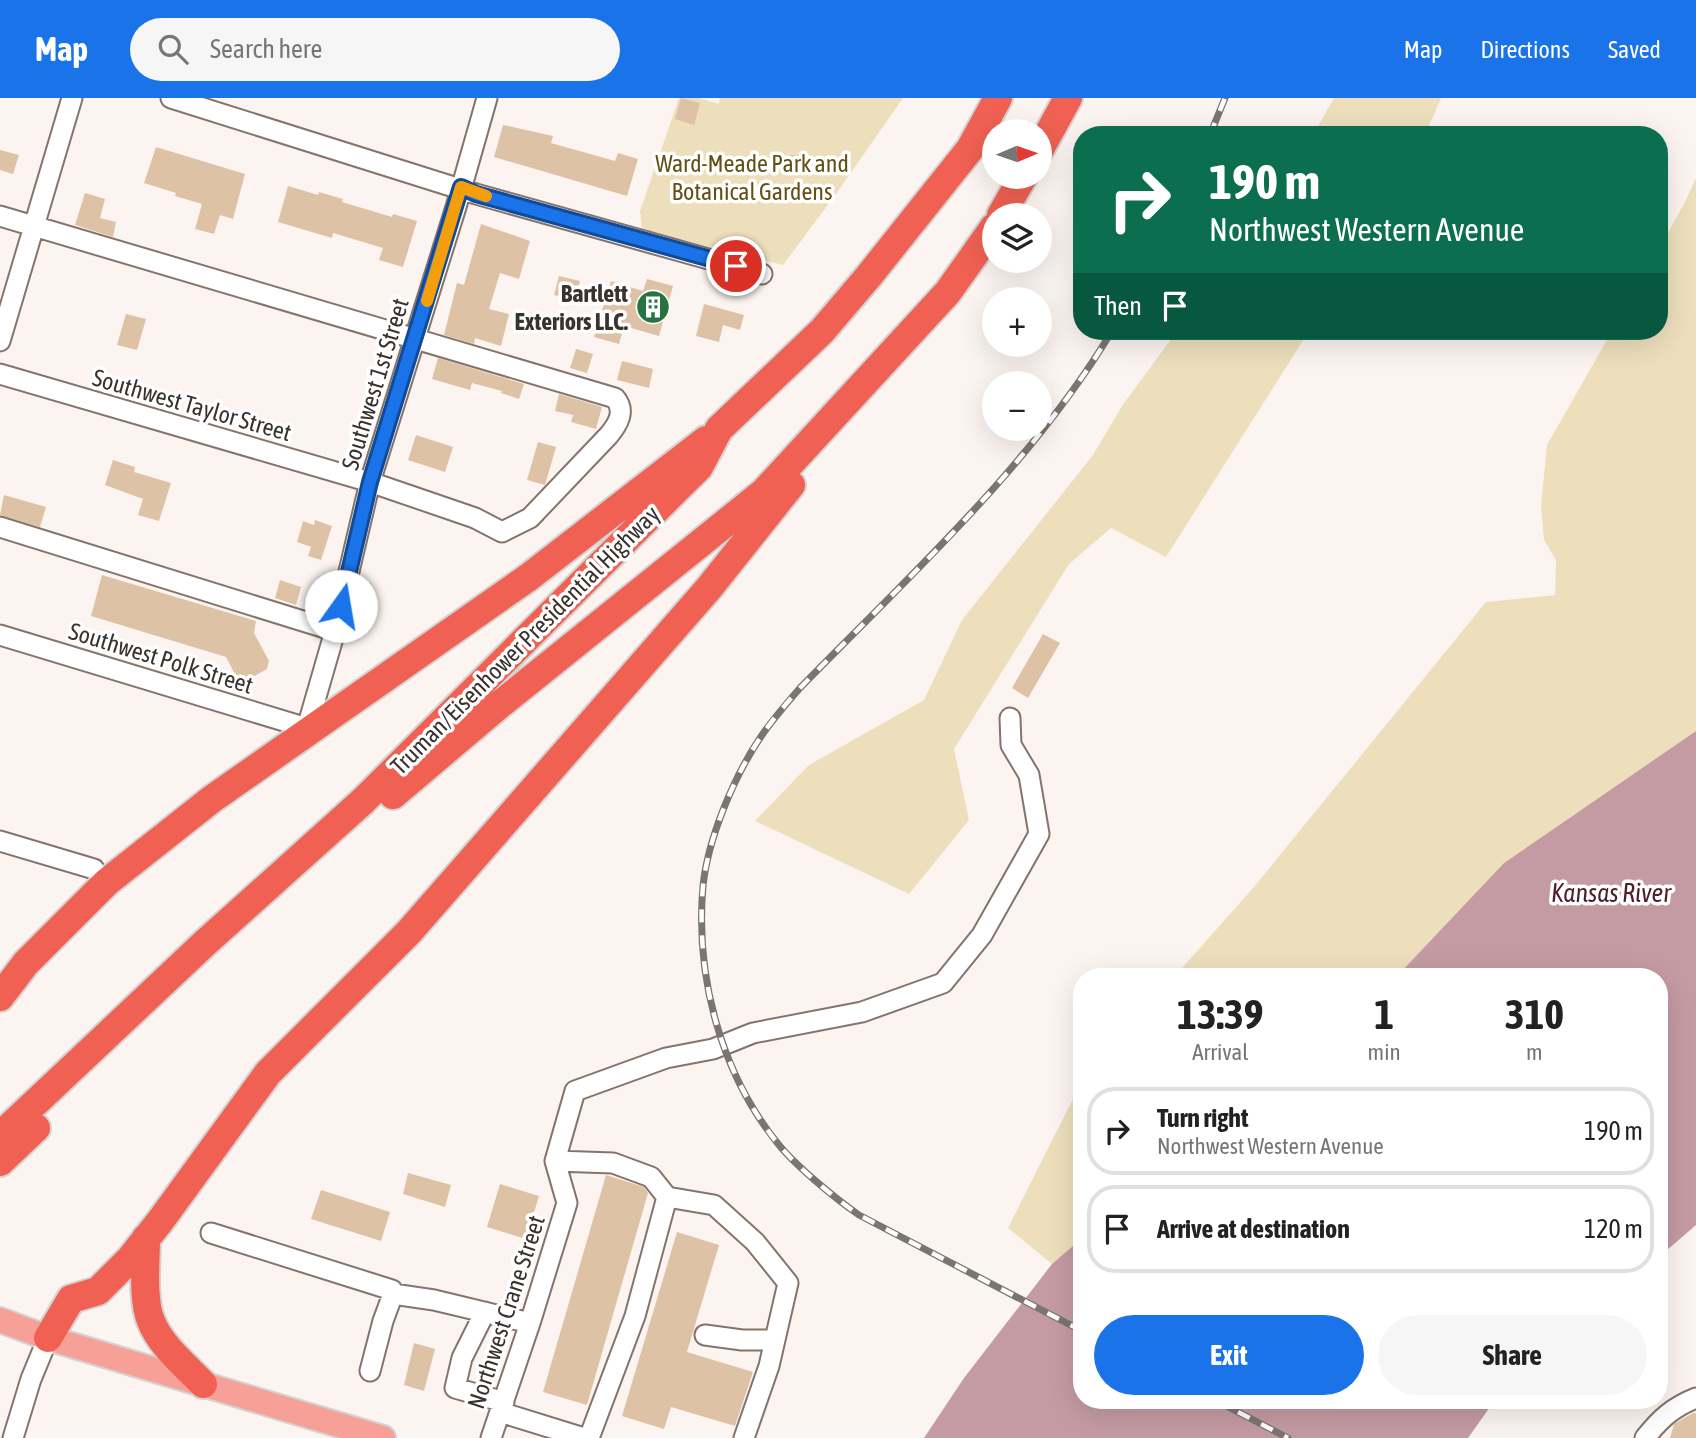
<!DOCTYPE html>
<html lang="en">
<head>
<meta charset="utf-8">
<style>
	:root { --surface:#fff; --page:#f6f6f6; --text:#222; --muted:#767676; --line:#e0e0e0; --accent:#1a73e8 }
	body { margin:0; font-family:"Asap Condensed",sans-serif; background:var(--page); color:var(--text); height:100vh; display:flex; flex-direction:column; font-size:26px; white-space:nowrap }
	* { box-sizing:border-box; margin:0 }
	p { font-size:23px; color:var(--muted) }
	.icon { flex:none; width:38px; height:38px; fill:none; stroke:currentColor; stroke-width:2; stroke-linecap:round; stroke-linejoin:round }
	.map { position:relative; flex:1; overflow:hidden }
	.side { position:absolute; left:1073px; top:870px; width:595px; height:441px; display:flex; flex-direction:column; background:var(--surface); border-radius:28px; box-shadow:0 7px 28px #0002 }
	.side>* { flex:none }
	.banner { position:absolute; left:1073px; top:28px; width:595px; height:214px; border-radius:28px; box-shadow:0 7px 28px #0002; background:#0b6e4f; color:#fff; overflow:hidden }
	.needle { width:46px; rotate:88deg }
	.buttons { position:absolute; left:982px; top:21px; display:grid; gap:14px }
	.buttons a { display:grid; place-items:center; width:70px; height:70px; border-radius:50%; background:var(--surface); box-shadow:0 7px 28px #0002; font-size:35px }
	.pin { position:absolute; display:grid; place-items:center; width:60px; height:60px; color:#fff; margin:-30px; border:4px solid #fff; border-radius:50%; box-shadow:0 2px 7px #0007 }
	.me { position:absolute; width:77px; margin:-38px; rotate:13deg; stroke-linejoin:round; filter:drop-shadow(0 0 5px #0008) }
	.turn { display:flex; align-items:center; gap:24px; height:147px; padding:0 21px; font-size:32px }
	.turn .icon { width:91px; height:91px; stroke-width:2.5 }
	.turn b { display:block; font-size:49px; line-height:60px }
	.then { display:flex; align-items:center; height:66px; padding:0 21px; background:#0003; gap:14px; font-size:26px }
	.eta { display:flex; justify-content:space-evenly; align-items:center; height:119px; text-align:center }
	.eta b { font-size:42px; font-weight:700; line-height:49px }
	.primary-button { display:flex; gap:14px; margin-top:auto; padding:14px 21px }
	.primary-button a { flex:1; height:80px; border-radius:42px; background:var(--accent); color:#fff; font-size:28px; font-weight:700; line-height:80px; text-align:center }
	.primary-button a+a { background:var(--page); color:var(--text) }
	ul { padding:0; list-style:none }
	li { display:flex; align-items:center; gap:21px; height:88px; margin:0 14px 10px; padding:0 7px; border:4px solid var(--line); border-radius:28px }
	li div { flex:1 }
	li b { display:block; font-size:26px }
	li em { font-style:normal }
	header { display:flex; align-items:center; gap:42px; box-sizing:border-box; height:98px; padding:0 35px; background:var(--accent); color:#fff }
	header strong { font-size:33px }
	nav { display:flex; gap:38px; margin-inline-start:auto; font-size:24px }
	.search { width:490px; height:63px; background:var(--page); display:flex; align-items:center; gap:18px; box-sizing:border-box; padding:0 24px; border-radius:38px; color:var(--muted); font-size:26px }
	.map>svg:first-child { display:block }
	.green { fill:#eddfbc }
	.water { fill:#c49ba2 }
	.building { fill:#ddc2a6 }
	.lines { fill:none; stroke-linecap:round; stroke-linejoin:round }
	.minor-casing { stroke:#85746b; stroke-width:23 }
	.major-casing { stroke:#d4d2d1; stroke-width:28 }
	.highway-casing { stroke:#d4d2d1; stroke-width:32 }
	.minor { stroke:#fff; stroke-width:19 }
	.major { stroke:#f6a098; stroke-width:24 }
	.highway { stroke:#f06153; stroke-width:28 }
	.rail-casing { stroke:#7c7471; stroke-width:7 }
	.rail { stroke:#fff; stroke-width:4.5; stroke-dasharray:13; stroke-linecap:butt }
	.route-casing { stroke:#114b97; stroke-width:18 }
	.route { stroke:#1a73e8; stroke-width:12 }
	.slow { stroke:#f59e0b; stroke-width:12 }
	.labels { text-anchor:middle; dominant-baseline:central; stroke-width:7; stroke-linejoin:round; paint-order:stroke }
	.park-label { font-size:24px; fill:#645015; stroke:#fff }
	.poi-label { font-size:24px; font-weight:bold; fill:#3a322f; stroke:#fff; text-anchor:end }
	.street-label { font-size:24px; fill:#3a322f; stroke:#fff }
	.water-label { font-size:26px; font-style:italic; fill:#501c29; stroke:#fff }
</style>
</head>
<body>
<header>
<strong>Map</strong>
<div class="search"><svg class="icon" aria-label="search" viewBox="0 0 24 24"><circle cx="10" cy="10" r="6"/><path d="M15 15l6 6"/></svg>Search here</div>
<nav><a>Map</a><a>Directions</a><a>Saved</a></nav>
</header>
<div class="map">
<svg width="1696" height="1340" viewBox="0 0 1696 1340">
	<rect width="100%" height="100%" fill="#fcf4f0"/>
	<!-- green -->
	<path class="green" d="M679 0H699L719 6 720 0H903L836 96 783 167 642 132 640 113Z
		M1334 0H1441L1425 37H1313Z
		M1696 80V633L1504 765 1397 878H1175L1254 789 1486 504 1555 497 1556 462 1544 442 1541 408 1547 347 1612 233H1659V151L1685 104Z
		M1177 233H1309L1166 459 1111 430 1069 466 954 651 969 722 909 796 755 723 809 667 924 602 962 522 1093 357 1122 308Z
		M1081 985V1141L1052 1166 1008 1130Z"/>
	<!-- water -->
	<path class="water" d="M1696 633V1127L1659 1159V878H1397L1504 765Z
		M1081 1141 1082 1302H1495L1468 1340H924L964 1280 1052 1166Z"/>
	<!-- building -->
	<path class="building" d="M681 0 700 5 694 27 675 21Z
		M503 27 553 38 551 45 615 63 618 55 638 61 627 98 494 59Z
		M156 49 245 76 233 121 220 117 214 136 195 131 202 106 175 98 176 95 144 85Z
		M0 52 19 57 13 76 0 72Z
		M790 57H805V71H790Z
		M288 88 318 97 319 94 343 101 342 104 392 119 393 116 417 123 403 169 379 162 383 150 333 135 332 140 278 124Z
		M85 95 105 101 100 120 116 124 113 139 75 127Z
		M481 126 530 143 519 181 500 175 489 211 509 216 501 248 475 240 474 246 444 237 457 185 464 187Z
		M559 178 580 183 575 202 554 197Z
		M647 181 673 188 659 238 624 228 619 246 594 239 611 183 643 193Z
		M704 206 744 217 740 232 723 227 719 244 696 238Z
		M126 216 146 221 137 252 117 247Z
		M576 251 593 256 587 275 570 270Z
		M438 260 524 286 519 301 501 295 502 293 472 285 470 292 432 281Z
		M622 263 653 271 649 290 617 282Z
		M559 296 602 309 596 331 571 324 573 317 555 313Z
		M416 337 453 349 445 374 408 362Z
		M538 344 556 349 545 387 527 382Z
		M113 362 135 369 134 374 171 385 159 423 138 417 143 401 105 387Z
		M4 397 46 409 40 429 0 417Z
		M315 422 332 428 321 462 308 458 311 449 297 444 303 423 314 427Z
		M102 477 256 523 254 535 269 563 267 571 240 586 226 559 91 518Z
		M280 482 301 489 296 507 275 500Z
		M1043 536 1060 545 1028 600 1012 590Z
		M408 1075 451 1087 445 1109 403 1096Z
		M606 1077 644 1089 648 1095 587 1307 543 1294Z
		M500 1086 539 1098 526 1141 487 1129Z
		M321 1092 390 1114 381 1143 311 1121Z
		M677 1134 719 1147 687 1254 753 1274 735 1328 671 1309 664 1331 622 1318Z
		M414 1245 435 1251 424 1293 404 1287Z
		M1693 1315H1696V1340H1670L1674 1326Z"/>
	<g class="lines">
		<!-- minor casing -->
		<g class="minor-casing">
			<path id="minor" d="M171 0 476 96 762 176
				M0 118 615 300C626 313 618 326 609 337L530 420 502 434 475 420 370 384 0 276
				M0 243 72 0
				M0 429 335 533
				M0 537 307 630 335 533 370 384 456 109 487 0
				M0 743 94 771
				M555 1063 575 993 666 960 713 951 753 935 862 914 943 885 982 837 1039 736 1029 677 1011 647 1010 620
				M555 1063 613 1065 651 1079 667 1099 635 1218 589 1340
				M667 1099 714 1107 755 1144 788 1185 769 1268 744 1340
				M211 1135 392 1192 393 1196
				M485 1214 462 1260 455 1290 504 1304
				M705 1237 742 1242H774
				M370 1273 383 1223 393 1196 434 1202 530 1225
				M500 1314 584 1340
				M13 1340 31 1281 48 1240
				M491 1340 530 1225 567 1105 555 1063
				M1645 1340C1660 1321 1673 1309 1696 1300"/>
		</g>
		<!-- major casing -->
		<g class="major-casing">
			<path id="major" d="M0 1222 48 1240 383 1340"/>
		</g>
		<!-- highway casing -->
		<g class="highway-casing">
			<path id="highway" d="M1040 51 1068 0
				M1001 117 1023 79
				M393 697 498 608 764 394 948 194 994 129
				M0 899 26 865 107 784 212 701 529 479 706 342
				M0 1038 205 845 363 703 699 369 719 331 822 233 868 179 970 51 998 0
				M0 1064 36 1030
				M146 1140C146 1163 142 1202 151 1223 160 1247 186 1268 203 1286
				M48 1240 71 1201 98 1193 130 1161 161 1122 268 975 409 834 709 490 791 387"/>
		</g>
		<!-- minor -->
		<use href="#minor" class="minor"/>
		<!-- major -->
		<use href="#major" class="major"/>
		<!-- highway -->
		<use href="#highway" class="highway"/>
		<!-- rail casing -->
		<g class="rail-casing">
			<path id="rail" d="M1210 37 1225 0
				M1082 1233 859 1117C836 1101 797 1069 779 1047 721 976 695 879 703 788 708 740 734 679 760 640 772 622 786 606 800 590 910 477 1030 369 1112 233
				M1215 1302 1288 1340"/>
		</g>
		<!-- rail -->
		<use href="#rail" class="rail"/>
	</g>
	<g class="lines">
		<!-- route casing -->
		<g class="route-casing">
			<path id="route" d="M341 508 370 384 461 89 476 96 736 168"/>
		</g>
		<!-- route -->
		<use href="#route" class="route"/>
		<!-- slow -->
		<path class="slow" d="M427 203 461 89 486 98"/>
	</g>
	<!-- icons -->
	<defs>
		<g id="building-disc" transform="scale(1.75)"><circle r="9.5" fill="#287341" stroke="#fff"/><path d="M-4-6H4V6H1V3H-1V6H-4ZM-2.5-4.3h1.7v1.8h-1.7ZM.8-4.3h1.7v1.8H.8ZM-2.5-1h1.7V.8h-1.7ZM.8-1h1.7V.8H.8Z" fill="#fff"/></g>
	</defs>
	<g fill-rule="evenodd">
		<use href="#building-disc" x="653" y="209"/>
	</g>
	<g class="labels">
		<!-- park labels -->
		<g class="park-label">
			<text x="752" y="65">Ward-Meade Park and<tspan x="752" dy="28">Botanical Gardens</tspan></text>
		</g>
		<!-- poi labels -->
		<g class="poi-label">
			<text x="628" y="195">Bartlett<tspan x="628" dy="28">Exteriors LLC.</tspan></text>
		</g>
		<!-- street labels -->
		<g class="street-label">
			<text transform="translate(375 286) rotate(-73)">Southwest 1st Street</text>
			<text transform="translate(192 307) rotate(16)">Southwest Taylor Street</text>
			<text transform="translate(525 542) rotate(-45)">Truman/Eisenhower Presidential Highway</text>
			<text transform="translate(161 560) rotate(17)">Southwest Polk Street</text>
			<text transform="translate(506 1214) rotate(-72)">Northwest Crane Street</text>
		</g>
		<!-- water labels -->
		<g class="water-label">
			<text x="1611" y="795">Kansas River</text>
		</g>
	</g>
</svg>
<div class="buttons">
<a><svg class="needle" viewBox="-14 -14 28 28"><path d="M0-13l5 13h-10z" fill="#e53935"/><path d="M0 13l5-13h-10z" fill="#767676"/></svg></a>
<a><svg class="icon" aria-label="layers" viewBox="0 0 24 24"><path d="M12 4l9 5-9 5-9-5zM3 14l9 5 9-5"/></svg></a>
<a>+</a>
<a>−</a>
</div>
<div class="pin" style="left:736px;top:168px;background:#d93025"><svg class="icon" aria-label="arrive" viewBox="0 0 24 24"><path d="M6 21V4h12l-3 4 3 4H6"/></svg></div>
<svg class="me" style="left:341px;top:508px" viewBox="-20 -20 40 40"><circle r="19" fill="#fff"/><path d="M0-13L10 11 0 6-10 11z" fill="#1a73e8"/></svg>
<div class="banner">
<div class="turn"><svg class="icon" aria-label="right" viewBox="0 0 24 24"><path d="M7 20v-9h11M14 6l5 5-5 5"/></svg><div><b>190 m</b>Northwest Western Avenue</div></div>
<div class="then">Then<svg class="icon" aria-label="arrive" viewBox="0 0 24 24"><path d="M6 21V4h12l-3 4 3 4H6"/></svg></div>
</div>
<section class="side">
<div class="eta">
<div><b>13:39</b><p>Arrival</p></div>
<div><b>1</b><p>min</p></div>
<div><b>310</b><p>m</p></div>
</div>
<ul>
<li><svg class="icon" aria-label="right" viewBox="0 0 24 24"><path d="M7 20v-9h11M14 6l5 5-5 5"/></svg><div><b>Turn right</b><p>Northwest Western Avenue</p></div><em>190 m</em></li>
<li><svg class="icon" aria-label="arrive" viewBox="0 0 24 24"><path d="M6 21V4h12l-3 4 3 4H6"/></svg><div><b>Arrive at destination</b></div><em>120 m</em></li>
</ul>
<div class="primary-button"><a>Exit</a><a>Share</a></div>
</section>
</div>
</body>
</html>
